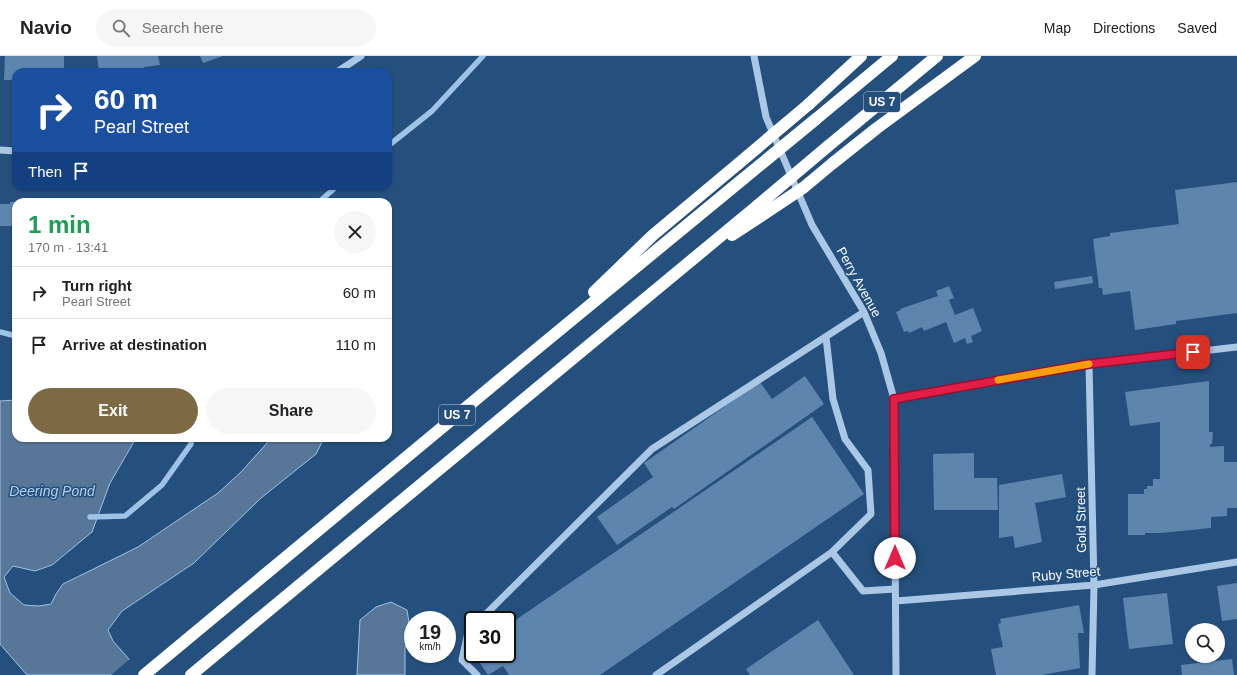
<!DOCTYPE html>
<html lang="en">
<head>
<meta charset="utf-8">
<style>
	:root { --surface:#fff; --page:#f6f6f6; --text:#202124; --muted:#757577; --line:#e0e0e0; --accent:#7d6a45 }
	body { margin:0; font-family:Helvetica,sans-serif; background:var(--page); color:var(--text); height:100vh; display:flex; flex-direction:column; font-size:15px; white-space:nowrap }
	* { box-sizing:border-box; margin:0 }
	p { font-size:13px; color:var(--muted) }
	.icon { flex:none; width:22px; height:22px; fill:none; stroke:currentColor; stroke-width:2; stroke-linecap:round; stroke-linejoin:round }
	.map { position:relative; flex:1; overflow:hidden }
	.sheet { position:absolute; left:12px; top:142px; width:380px; height:244px; display:flex; flex-direction:column; background:var(--surface); border-radius:12px; box-shadow:0 1px 3px #0004 }
	.sheet>* { flex:none }
	.top-card { position:absolute; left:12px; top:12px; width:380px; height:122px; border-radius:12px; box-shadow:0 1px 3px #0004; background:#1a4fa0; color:#fff; overflow:hidden }
	.controls { position:absolute; left:1185px; top:567px; display:grid; gap:8px }
	.controls a { display:grid; place-items:center; width:40px; height:40px; border-radius:50%; background:var(--surface); box-shadow:0 1px 3px #0004; font-size:20px }
	.speed { position:absolute; left:404px; top:555px; display:flex; gap:8px; font-size:20px; font-weight:700; text-align:center }
	.speed>* { display:grid; place-content:center; width:52px; height:52px; border-radius:50%; background:var(--surface); box-shadow:0 1px 3px #0004; line-height:1 }
	.speed small { font-size:10px; font-weight:400 }
	.speed .limit { border:2px solid #111; border-radius:6px; background:#fff; color:#111 }
	.pin { position:absolute; display:grid; place-items:center; width:34px; height:34px; color:#fff; margin:-17px; border-radius:8px; box-shadow:0 2px 6px #0006 }
	.me { position:absolute; width:44px; margin:-22px; rotate:0deg; stroke-linejoin:round; filter:drop-shadow(0 0 3px #0008) }
	.turn { display:flex; align-items:center; gap:14px; height:84px; padding:0 16px; font-size:18px }
	.turn .icon { width:52px; height:52px; stroke-width:2.5 }
	.turn b { display:block; font-size:28px; line-height:34px }
	.then { display:flex; align-items:center; height:38px; padding:0 16px; background:#0003; gap:8px; font-size:15px }
	.round { display:grid; place-items:center; flex:none; width:42px; height:42px; border-radius:21px; background:var(--page) }
	.headline { display:flex; align-items:center; justify-content:space-between; height:68px; padding:0 16px }
	h1 { font-size:24px; font-weight:600; line-height:30px; color:#1e9e55 }
	.primary-button { display:flex; gap:8px; margin-top:auto; padding:8px 16px }
	.primary-button a { flex:1; height:46px; border-radius:24px; background:var(--accent); color:#fff; font-size:16px; font-weight:600; line-height:46px; text-align:center }
	.primary-button a+a { background:var(--page); color:var(--text) }
	ul { padding:0; list-style:none }
	li { display:flex; align-items:center; gap:12px; height:52px; padding:0 16px; border-top:1px solid var(--line) }
	li div { flex:1 }
	li b { display:block; font-size:15px }
	li em { font-style:normal }
	header { display:flex; align-items:center; gap:24px; box-sizing:border-box; height:56px; padding:0 20px; background:var(--surface); border-bottom:1px solid var(--line) }
	header strong { font-size:19px }
	nav { display:flex; gap:22px; margin-inline-start:auto; font-size:14px }
	.search { width:280px; height:36px; background:var(--page); display:flex; align-items:center; gap:10px; box-sizing:border-box; padding:0 14px; border-radius:22px; color:var(--muted); font-size:15px }
	.map>svg:first-child { display:block }
	.water { fill:#587798; stroke:#9ec3e6 }
	.pier { fill:#25507d }
	.lines { fill:none; stroke-linecap:round; stroke-linejoin:round }
	.stream { stroke:#9ec3e6; stroke-width:5.5 }
	.building { fill:#5d85ae }
	.minor { stroke:#aac7e5; stroke-width:7 }
	.highway { stroke:#fff; stroke-width:12 }
	.highway-bridge { stroke:#fff; stroke-width:12 }
	.route-casing { stroke:#92132f; stroke-width:10 }
	.route { stroke:#e11d48; stroke-width:7 }
	.slow { stroke:#f59e0b; stroke-width:7 }
	.labels { text-anchor:middle; dominant-baseline:central; stroke-width:3; stroke-linejoin:round; paint-order:stroke }
	.shield { fill:#25507d; stroke:#becad8; stroke-width:1 }
	.shield-label { font-size:12px; font-weight:bold; fill:#fff }
	.street-label { font-size:13px; fill:#fff; stroke:#25507d }
	.water-label { font-size:14px; font-style:italic; fill:#b5d1ed; stroke:#25507d }
</style>
</head>
<body>
<header>
<strong>Navio</strong>
<div class="search"><svg class="icon" aria-label="search" viewBox="0 0 24 24"><circle cx="10" cy="10" r="6"/><path d="M15 15l6 6"/></svg>Search here</div>
<nav><a>Map</a><a>Directions</a><a>Saved</a></nav>
</header>
<div class="map">
<svg width="1237" height="619" viewBox="0 0 1237 619">
	<rect width="100%" height="100%" fill="#25507d"/>
	<!-- water -->
	<path class="water" d="M16 344V382H138L135 384 110 427 92 476 52 509 35 515 13 510 4 521 10 537 24 549 39 550 51 548 56 538 63 528 138 491 218 437 241 416 268 386 274 382H324L316 398 261 442 194 507 122 555 108 574 113 585 143 619H27L0 588V345Z
		M391 546 407 554 410 573 405 592V619H357L360 564 376 551Z"/>
	<!-- pier -->
	<path class="pier" d="M131 602 145 619H111Z"/>
	<g class="lines">
		<!-- stream -->
		<path class="stream" d="M388 90 432 55 483 0
			M319 146 337 130
			M0 276 16 280
			M90 461 125 460 162 429 191 388V382"/>
	</g>
	<!-- building -->
	<path class="building" d="M5 0H64V16H16V24H4Z
		M97 0H158L160 9 144 11V14L136 16V13L99 16Z
		M200 0H223L203 7Z
		M1237 126V257L1176 265V268L1135 274 1130 235 1103 239 1102 232H1099L1093 183 1110 180V177L1179 168 1175 134Z
		M10 146H15L16 148V170H0V148H10Z
		M1092 220 1093 227 1055 233 1054 226Z
		M949 230 954 242 949 244 955 259 973 252 982 275 971 280 973 286 967 288 965 282 954 287 946 266 924 275 922 271 909 277 908 275 904 276 896 256 901 254 900 253 938 240 936 235Z
		M805 320 824 348 674 453 672 451 617 489 597 461 653 421 644 407 760 326 772 343Z
		M1209 325V376H1213L1212 388H1210V391L1224 390V406H1237V452H1227V460L1211 461V472L1161 477H1145V479H1128V438H1144V433H1147V430H1153V423H1160V366L1130 370 1125 336Z
		M812 361 864 438 600 619H509L503 610 488 619 474 598H507V570Z
		M974 397V422H997L998 454H934L933 398Z
		M1062 418 1066 441 1035 447 1042 486 1015 492 1013 480 999 482V429Z
		M1237 527V563L1222 565 1217 530Z
		M1167 537 1173 588 1129 593 1123 542Z
		M1079 549 1084 577H1078L1080 612 1042 619H996L991 593 1003 591 998 568 1001 567 1000 563Z
		M818 564 854 619H750L746 613Z
		M1232 603 1234 619H1182L1181 609Z"/>
	<g class="lines">
		<!-- minor -->
		<path class="minor" d="M754 0 766 61 812 169 864 256 881 297 894 343 896 619
			M337 16 361 0
			M0 94 16 95
			M826 281 833 343 845 383 868 414 871 458 832 496
			M1089 308 1094 529 1092 619
			M894 343 1089 308 1237 291
			M896 545 1094 529 1237 506
			M480 564 652 393 864 256
			M473 571 468 576 462 604 477 619
			M656 619 832 496 863 535 895 533"/>
		<!-- highway -->
		<path class="highway" d="M809 48 861 0
			M816 63 892 0
			M827 91 937 0
			M833 107 877 72 975 0
			M732 179 761 160
			M594 236 653 179 738 108
			M144 619 533 296 743 123
			M191 619 757 150"/>
		<!-- highway-bridge -->
		<path class="highway-bridge" d="M738 108 809 48
			M743 123 816 63
			M757 150 827 91
			M761 160 803 132 833 107"/>
	</g>
	<g class="lines">
		<!-- route casing -->
		<g class="route-casing">
			<path id="route" d="M895 502 894 343 1089 308 1193 296"/>
		</g>
		<!-- route -->
		<use href="#route" class="route"/>
		<!-- slow -->
		<path class="slow" d="M998 324 1089 308"/>
	</g>
	<g class="labels">
		<!-- shield labels -->
		<g class="shield">
			<rect x="864" y="36" width="36" height="20" rx="3"/>
			<rect x="439" y="349" width="36" height="20" rx="3"/>
		</g>
		<g class="shield-label">
			<text x="882" y="46">US 7</text>
			<text x="457" y="359">US 7</text>
		</g>
		<!-- street labels -->
		<g class="street-label">
			<text transform="translate(859 226) rotate(61)">Perry Avenue</text>
			<text transform="translate(1081 464) rotate(-91)">Gold Street</text>
			<text transform="translate(1066 518) rotate(-5)">Ruby Street</text>
		</g>
		<!-- water labels -->
		<g class="water-label">
			<text x="52" y="435">Deering Pond</text>
		</g>
	</g>
</svg>
<div class="controls">
<a><svg class="icon" aria-label="search" viewBox="0 0 24 24"><circle cx="10" cy="10" r="6"/><path d="M15 15l6 6"/></svg></a>
</div>
<div class="speed"><div>19<small>km/h</small></div><div class="limit">30</div></div>
<div class="pin" style="left:1193px;top:296px;background:#d93025"><svg class="icon" aria-label="arrive" viewBox="0 0 24 24"><path d="M6 21V4h12l-3 4 3 4H6"/></svg></div>
<svg class="me" style="left:895px;top:502px" viewBox="-20 -20 40 40"><circle r="19" fill="#fff"/><path d="M0-13L10 11 0 6-10 11z" fill="#e11d48"/></svg>
<div class="top-card">
<div class="turn"><svg class="icon" aria-label="right" viewBox="0 0 24 24"><path d="M7 20v-9h11M14 6l5 5-5 5"/></svg><div><b>60 m</b>Pearl Street</div></div>
<div class="then">Then<svg class="icon" aria-label="arrive" viewBox="0 0 24 24"><path d="M6 21V4h12l-3 4 3 4H6"/></svg></div>
</div>
<section class="sheet">
<div class="headline"><div><h1>1 min</h1><p>170 m · 13:41</p></div><a class="round"><svg class="icon" aria-label="close" viewBox="0 0 24 24"><path d="M6 6l12 12M18 6L6 18"/></svg></a></div>
<ul>
<li><svg class="icon" aria-label="right" viewBox="0 0 24 24"><path d="M7 20v-9h11M14 6l5 5-5 5"/></svg><div><b>Turn right</b><p>Pearl Street</p></div><em>60 m</em></li>
<li><svg class="icon" aria-label="arrive" viewBox="0 0 24 24"><path d="M6 21V4h12l-3 4 3 4H6"/></svg><div><b>Arrive at destination</b></div><em>110 m</em></li>
</ul>
<div class="primary-button"><a>Exit</a><a>Share</a></div>
</section>
</div>
</body>
</html>
